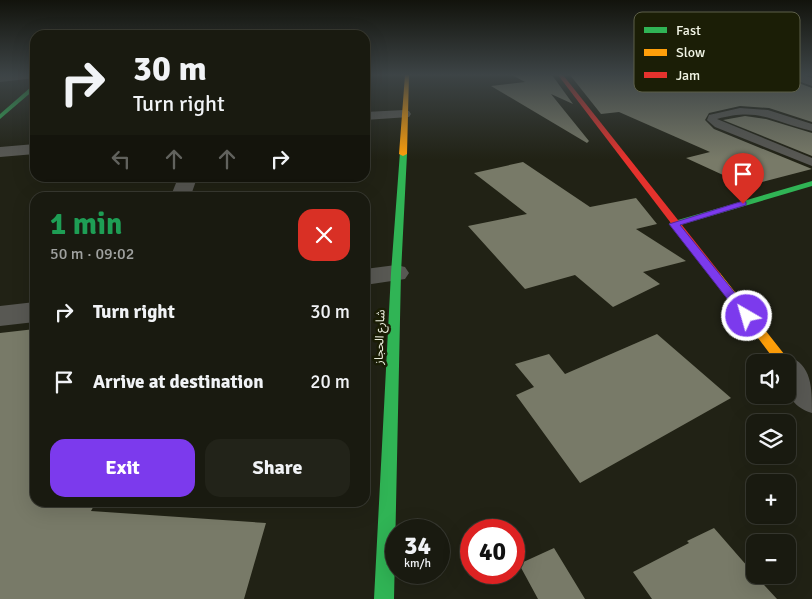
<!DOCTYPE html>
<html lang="en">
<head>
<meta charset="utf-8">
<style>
	:root { --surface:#191a10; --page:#222319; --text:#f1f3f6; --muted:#9fa19f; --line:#373830; --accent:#7c3aed }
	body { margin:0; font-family:Signika,"Noto Sans Arabic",sans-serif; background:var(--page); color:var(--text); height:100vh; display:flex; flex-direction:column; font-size:19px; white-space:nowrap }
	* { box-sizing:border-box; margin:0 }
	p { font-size:16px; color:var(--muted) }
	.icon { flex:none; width:28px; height:28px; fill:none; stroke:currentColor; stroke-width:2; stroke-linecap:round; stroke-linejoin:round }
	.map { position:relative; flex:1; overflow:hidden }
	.drawer { position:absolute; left:30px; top:192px; width:340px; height:315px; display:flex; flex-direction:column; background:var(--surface); border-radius:15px; box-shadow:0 5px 20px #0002,0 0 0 1px var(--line) }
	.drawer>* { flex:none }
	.top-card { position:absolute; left:30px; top:30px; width:340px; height:152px; border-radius:15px; box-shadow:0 5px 20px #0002,0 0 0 1px var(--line); background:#191a10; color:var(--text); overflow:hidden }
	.buttons { position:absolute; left:746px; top:354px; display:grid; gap:10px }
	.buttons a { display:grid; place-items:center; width:50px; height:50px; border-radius:10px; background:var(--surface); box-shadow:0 5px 20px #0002,0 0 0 1px var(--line); font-size:25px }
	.speed { position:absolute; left:385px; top:519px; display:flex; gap:10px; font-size:25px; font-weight:700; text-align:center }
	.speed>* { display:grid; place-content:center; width:65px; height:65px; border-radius:50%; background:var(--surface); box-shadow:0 5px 20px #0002,0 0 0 1px var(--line); line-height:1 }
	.speed small { font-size:12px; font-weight:400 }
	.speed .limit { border:8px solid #d22; background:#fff; color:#111 }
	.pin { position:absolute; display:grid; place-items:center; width:42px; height:42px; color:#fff; margin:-51px -21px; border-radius:50% 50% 50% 0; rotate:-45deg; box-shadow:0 0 5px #0007 }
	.pin .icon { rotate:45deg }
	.me { position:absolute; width:55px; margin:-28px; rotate:322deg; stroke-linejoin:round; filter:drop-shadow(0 0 4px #0008) }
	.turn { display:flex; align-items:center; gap:18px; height:105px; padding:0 20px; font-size:22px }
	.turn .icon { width:65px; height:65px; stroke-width:2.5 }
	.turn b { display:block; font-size:35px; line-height:42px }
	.lanes { display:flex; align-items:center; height:48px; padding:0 20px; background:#0003; justify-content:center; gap:25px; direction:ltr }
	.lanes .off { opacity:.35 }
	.round { display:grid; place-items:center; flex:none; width:52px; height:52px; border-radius:15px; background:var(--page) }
	.overview { display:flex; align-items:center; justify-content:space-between; height:85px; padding:0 20px }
	h1 { font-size:30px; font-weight:700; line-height:38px; color:#1e9e55 }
	.action { display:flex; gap:10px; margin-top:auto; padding:10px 20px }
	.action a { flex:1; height:58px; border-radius:15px; background:var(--accent); color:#fff; font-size:20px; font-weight:700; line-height:58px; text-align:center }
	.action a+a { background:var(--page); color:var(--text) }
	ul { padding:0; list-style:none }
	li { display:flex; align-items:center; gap:15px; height:70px; padding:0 20px }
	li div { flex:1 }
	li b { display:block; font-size:19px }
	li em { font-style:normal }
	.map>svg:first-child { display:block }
	.building { fill:#787a68 }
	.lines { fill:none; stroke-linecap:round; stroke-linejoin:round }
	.lane { fill:#585853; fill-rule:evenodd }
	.street { fill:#585853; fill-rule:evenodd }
	.fast { fill:#30b455; fill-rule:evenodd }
	.slow { fill:#ff9f0a; fill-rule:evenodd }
	.jam { fill:#e5322d; fill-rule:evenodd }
	.route { fill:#7c3aed; stroke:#51269a }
	.labels { text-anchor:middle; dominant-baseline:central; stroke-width:5; stroke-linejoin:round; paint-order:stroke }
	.street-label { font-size:12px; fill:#f2f5e5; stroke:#1b1e06 }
	.key { fill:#1b1e06; stroke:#5c5e49; stroke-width:1 }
	.key-label { font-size:14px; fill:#f2f5e5 }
</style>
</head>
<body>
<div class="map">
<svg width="812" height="599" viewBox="0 0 812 599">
	<rect width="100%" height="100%" fill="#212215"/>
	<!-- building -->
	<path class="building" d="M512 75H552L573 104 551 94 589 141 587 143 491 86 525 82Z
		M570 75H673L698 86 723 90 785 78 812 88V122L769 108 740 106 709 113 705 120 714 129 812 169 747 186 686 158 710 152 619 112 601 114Z
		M745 116 766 119 812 133V156L723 120Z
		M523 162 590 207 636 198 657 224 636 229 686 261 643 272 660 284 613 307 575 275 525 289 468 226 527 214 474 173Z
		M35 329V502H96L91 511 266 523 244 599H0V333Z
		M657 334 731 398 580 483 516 395 534 387 515 364 549 354 565 374Z
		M714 528 755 575 777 599H652L633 572 689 543 687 541Z
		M554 548 585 599H538L519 564Z"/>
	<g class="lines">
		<!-- lane -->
		<path class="lane" d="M675 75H689L723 82 768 75H791L723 88 699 84Z
			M740 108 768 110 812 124V131C773 122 760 107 717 119L812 158V166L715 127 707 120 709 115Z"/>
		<!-- street -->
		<path class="street" d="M0 75H35V78L0 82Z
			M782 75H803L812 78V86Z
			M404 110 409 111 411 114 409 117 365 120V112Z
			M35 144V154L0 157V147Z
			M178 178H197L190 198H170Z
			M396 265 405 267 409 273 405 279 365 285V269Z
			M35 302V322L0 326V306Z
			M788 356C812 365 812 387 812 413 784 404 788 387 788 362H775L777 359Z"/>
		<!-- fast -->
		<path class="fast" d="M31 87H35V89L0 119V114Z
			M400 152 407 154 401 273 394 599H374L391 273Z
			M812 181V186L677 226 674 227 669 224 671 222Z"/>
		<!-- slow -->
		<path class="slow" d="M405 75H409L407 154 403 156 399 154Z
			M716 272 720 273 788 359 790 362 788 365V362H776L711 275Z"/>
		<!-- jam -->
		<path class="jam" d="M563 75 720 273 721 275 720 277H712L558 75Z"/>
	</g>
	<!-- sky -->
	<linearGradient id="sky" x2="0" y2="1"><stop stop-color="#12130c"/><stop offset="0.47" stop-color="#3d4446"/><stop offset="1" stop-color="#3d4446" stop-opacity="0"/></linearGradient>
	<rect width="812" height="159" fill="url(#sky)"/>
	<!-- route -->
	<path class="route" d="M743 201 746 202V205L680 225 751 313 753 316 751 319H743L669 224Z"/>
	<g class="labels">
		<!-- street labels -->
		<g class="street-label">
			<text transform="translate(380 337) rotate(-88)">شارع الحجاز</text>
		</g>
	</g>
	<!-- legend -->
	<rect x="634" y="12" width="166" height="80" rx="8" class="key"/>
	<rect x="644" y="27" width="23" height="6" fill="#30b455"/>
	<rect x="644" y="49" width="23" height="7" fill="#ff9f0a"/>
	<rect x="644" y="72" width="23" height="6" fill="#e5322d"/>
	<g class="key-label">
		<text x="676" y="35">Fast</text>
		<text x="676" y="57">Slow</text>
		<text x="676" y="80">Jam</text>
	</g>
</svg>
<div class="buttons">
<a><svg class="icon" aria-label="sound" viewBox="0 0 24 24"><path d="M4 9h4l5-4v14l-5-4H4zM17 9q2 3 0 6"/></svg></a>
<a><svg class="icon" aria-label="layers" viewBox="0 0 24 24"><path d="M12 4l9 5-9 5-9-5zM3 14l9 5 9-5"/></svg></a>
<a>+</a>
<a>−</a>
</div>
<div class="speed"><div>34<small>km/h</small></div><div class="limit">40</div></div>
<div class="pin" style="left:743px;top:204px;background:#d93025"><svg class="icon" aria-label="arrive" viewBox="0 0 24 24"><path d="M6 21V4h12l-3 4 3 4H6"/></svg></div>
<svg class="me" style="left:747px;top:316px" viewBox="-20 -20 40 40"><circle r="17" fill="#7c3aed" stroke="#fff" stroke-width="3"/><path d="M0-11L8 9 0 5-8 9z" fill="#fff"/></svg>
<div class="top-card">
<div class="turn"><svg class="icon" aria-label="right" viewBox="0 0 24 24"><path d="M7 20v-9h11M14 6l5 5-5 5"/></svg><div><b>30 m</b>Turn right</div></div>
<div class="lanes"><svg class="icon off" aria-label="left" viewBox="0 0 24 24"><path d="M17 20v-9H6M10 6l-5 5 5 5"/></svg><svg class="icon off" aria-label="ahead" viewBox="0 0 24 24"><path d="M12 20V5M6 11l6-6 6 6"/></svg><svg class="icon off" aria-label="ahead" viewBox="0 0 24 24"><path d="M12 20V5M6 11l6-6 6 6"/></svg><svg class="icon" aria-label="right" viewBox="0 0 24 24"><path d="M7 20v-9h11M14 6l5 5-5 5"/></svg></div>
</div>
<section class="drawer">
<div class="overview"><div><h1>1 min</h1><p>50 m · 09:02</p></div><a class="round" style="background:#d93025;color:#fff"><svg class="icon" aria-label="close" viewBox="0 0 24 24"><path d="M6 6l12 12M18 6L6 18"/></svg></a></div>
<ul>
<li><svg class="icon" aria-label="right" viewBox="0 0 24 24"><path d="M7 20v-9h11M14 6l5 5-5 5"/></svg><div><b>Turn right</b></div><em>30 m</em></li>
<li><svg class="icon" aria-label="arrive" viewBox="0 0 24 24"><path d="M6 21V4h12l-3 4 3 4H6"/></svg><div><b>Arrive at destination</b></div><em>20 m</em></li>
</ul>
<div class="action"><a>Exit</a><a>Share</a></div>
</section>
</div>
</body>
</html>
